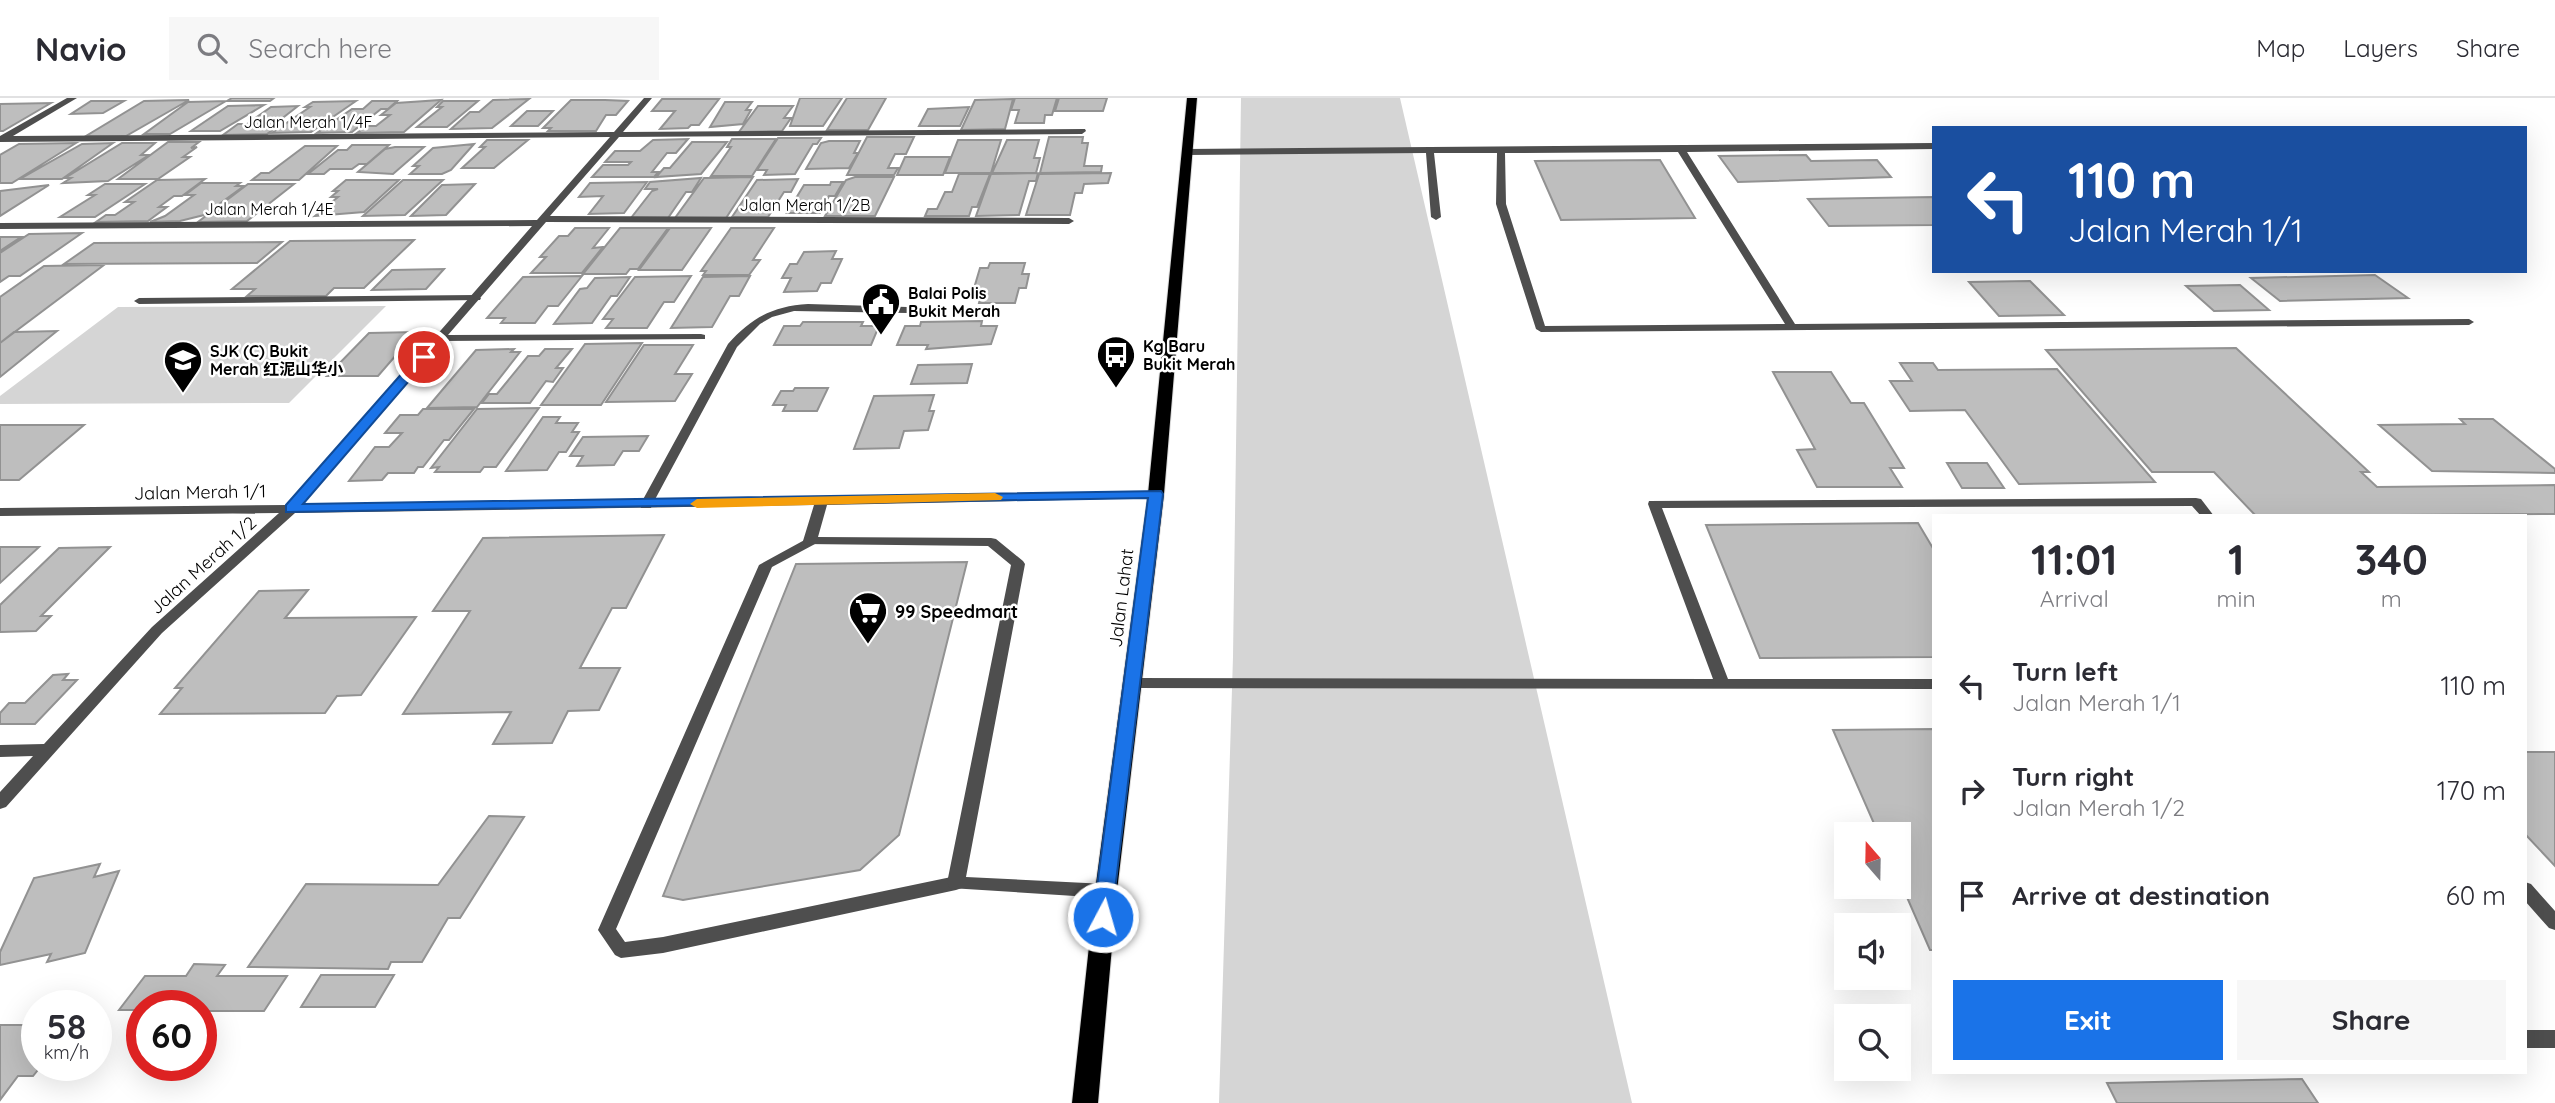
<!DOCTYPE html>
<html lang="en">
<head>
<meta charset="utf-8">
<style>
	:root { --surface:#fff; --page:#f7f7f7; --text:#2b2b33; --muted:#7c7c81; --line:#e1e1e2; --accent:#1a73e8 }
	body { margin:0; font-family:Quicksand,"Noto Sans SC",sans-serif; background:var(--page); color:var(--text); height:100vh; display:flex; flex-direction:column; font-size:26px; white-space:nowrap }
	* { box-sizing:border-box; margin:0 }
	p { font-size:23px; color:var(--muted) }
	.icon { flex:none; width:38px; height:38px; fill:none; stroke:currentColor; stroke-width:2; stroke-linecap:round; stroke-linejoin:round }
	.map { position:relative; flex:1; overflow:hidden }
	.side { position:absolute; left:1932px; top:416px; width:595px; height:560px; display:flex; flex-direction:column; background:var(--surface); border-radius:0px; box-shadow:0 7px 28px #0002 }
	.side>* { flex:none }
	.top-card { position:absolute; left:1932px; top:28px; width:595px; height:147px; border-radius:0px; box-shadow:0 7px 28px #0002; background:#1a4fa0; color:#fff; overflow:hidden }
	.needle { width:46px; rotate:340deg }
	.controls { position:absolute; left:1834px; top:724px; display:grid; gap:14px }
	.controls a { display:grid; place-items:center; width:77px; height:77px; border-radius:0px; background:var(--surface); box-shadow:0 7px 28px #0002; font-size:35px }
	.speed { position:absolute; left:21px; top:892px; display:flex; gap:14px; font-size:35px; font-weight:700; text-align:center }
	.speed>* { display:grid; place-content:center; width:91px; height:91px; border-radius:50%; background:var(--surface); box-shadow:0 7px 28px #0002; line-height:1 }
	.speed small { font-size:18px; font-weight:400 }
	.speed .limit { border:10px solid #d22; background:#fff; color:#111 }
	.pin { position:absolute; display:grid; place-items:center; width:60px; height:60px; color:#fff; margin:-30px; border:4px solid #fff; border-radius:50%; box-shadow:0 2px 7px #0007 }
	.me { position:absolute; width:77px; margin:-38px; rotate:6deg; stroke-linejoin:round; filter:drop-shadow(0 0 5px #0008) }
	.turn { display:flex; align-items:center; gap:24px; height:147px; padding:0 21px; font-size:32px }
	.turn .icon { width:91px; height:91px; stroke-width:2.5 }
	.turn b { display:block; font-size:49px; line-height:60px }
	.eta { display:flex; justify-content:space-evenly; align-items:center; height:119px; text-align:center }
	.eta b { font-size:42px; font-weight:700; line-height:49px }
	.primary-button { display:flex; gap:14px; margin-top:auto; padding:14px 21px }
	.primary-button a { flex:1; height:80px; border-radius:0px; background:var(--accent); color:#fff; font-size:28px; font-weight:700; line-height:80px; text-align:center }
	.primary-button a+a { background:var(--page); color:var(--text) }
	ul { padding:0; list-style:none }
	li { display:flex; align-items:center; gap:21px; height:105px; padding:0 21px }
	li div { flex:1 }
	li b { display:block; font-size:26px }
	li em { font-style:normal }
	header { display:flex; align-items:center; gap:42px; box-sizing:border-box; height:98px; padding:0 35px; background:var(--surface); border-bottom:2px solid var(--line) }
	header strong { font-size:33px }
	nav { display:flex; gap:38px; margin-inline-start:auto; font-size:24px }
	.search { width:490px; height:63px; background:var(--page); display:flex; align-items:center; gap:18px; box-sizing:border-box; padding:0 24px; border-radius:0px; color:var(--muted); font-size:26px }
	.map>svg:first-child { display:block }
	.green { fill:#d5d5d5 }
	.building { fill:#bebebe; stroke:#929292; stroke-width:2 }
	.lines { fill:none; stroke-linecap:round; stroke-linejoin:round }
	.primary-casing { stroke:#dbdbdb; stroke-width:2 }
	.service { fill:#4e4e4e; fill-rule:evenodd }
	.minor { fill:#4e4e4e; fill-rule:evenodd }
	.primary { fill:#000; fill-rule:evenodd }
	.route { fill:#1a73e8; stroke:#114b97; stroke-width:2 }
	.slow { fill:#f59e0b }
	.labels { text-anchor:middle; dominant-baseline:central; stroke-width:5; stroke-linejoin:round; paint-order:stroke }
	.far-street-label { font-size:16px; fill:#000; stroke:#fff }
	.far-poi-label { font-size:16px; font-weight:bold; fill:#000; stroke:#fff; text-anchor:start }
	.street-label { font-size:18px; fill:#000; stroke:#fff }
	.poi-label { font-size:18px; font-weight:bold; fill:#000; stroke:#fff; text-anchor:start }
</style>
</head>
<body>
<header>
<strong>Navio</strong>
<div class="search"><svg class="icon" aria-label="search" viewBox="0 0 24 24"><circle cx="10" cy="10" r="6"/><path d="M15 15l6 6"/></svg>Search here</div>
<nav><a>Map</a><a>Layers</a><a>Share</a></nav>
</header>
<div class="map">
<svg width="2555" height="1005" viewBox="0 0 2555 1005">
	<rect width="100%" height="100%" fill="#fff"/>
	<!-- green -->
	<path class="green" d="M1241 0H1400L1632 1005H1219L1233 559Z
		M386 208 289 305 0 306V298L118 209Z"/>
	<!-- building -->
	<path class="building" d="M232 0H274L270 3H227Z
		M800 0H842L823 28H790Z
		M847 0H886L868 32H827Z
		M1015 0H1057L1052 17H1045L1044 25H1015L1019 12H1011Z
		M1059 0H1107L1103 13H1055Z
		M529 1 492 30 451 31 470 14H479L493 2Z
		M662 1H719L699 27H691L688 30 660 31 675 13H652Z
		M1013 1 1005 31 961 32 975 2Z
		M189 2 126 38H86L144 3Z
		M441 2 404 34 357 35 367 28H376L390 17H381L396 5Z
		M571 2H605L628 3 616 17H606L596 33H548L551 30H543Z
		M91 3H124L103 15 71 16Z
		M226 3 170 36H144L188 4Z
		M356 3 311 34 272 35 310 9H305L313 4Z
		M372 3H397L388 11H381L352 34 317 35 352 11H363Z
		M443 3H478L447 29H417L442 9H437Z
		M725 4H752L746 12H751L743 26 710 29Z
		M51 5 3 33H0V6Z
		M264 7 220 33H191L228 8Z
		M298 8 275 26 282 25 267 36 223 37 238 26H247L271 9Z
		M758 8H793L784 20H791L782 33 739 34Z
		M969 9 960 28H919L928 11Z
		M527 13H553L538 28H511Z
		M867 39H914L906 56H895L888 70H898L894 77H847Z
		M1049 39H1083L1082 45H1088L1084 68H1102L1101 74 1040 75Z
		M778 40H821L817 46H813L795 76 764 77 767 72H757Z
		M688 41 676 55H667L652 74H658L654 79H592L603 67H628L631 64H605L615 53H640L653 42Z
		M732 41H776L752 78H711L731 49H727Z
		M487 42H528L494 70H462L485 49H480Z
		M958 42H1001L991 75H945Z
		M1007 42H1039L1034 60H1040L1036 75H992Z
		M829 43H860L854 55H858L849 70 806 71 821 45Z
		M168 44H199L191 50 197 49 183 59H190L158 81H118Z
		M692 44H727L701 76 656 79 664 70H670Z
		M76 45 12 85H0V57L19 46Z
		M113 45 62 81H20L82 46Z
		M122 45H155L141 57H149L108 83 63 85 71 80H65Z
		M474 46 451 72 442 76H410L419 68H413L433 50Z
		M352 47H389L367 66H359L352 71H330L324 76H308L338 52H347Z
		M305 48H337L299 82H252L261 75H269Z
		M395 49H424L393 76 358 74 385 51Z
		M1806 57 1811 63 1877 62 1891 79 1738 84 1719 58Z
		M905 59H950L943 77H897Z
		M1660 62 1695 120 1561 122 1535 63Z
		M1038 75 1036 83H1029L1019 117 976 118 991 76Z
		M1111 75 1108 85 1084 86 1082 95H1075L1070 117H1026L1039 76Z
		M959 76H990L977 109H972L969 118H925L928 111H937L945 94H952Z
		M753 79 726 120H675L704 80Z
		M855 79H894L875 118H825L846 82Z
		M701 80 692 94H686L668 120H631L652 93 658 91H645L650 84Z
		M205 81 182 98H174L159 109H167L148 123 96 124 106 117H115L134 104H125L157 82Z
		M798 81 791 94H784L768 119H732L757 82Z
		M346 82H399L364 114 315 118 338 99H331L338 93H333Z
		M403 82H443L405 117 363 118Z
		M647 84 624 115 589 116 603 98 579 99 590 85Z
		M831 84H843L835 98H829L820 115H787L804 87H830Z
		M201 85H240L236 88H244L204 117 180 123 150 124 165 118 194 97H185Z
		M105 86H145L95 119H60L95 97H88Z
		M248 86H294L247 123 198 124Z
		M475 86 446 117 411 118 442 87Z
		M49 87 0 118V93Z
		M1934 99V127L1829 128 1808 101Z
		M575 130H609L593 150 603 149 582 175H531L546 159H540L559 138H568Z
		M620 130H668L638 171H630L626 176H583Z
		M670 130H711L682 172H639Z
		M731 130H774L753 162H760L749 177H703L706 173H701Z
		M82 135 20 178H9L0 184V155L29 136Z
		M0 139H21L0 153Z
		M414 142 364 190H334L326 198H247L255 191H232L290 143Z
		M282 144 257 165 64 166 94 145Z
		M836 153 832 161H842L831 185H821L817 193 784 194 791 180H782L790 166H797L804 154Z
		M990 165H1025L1022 176H1029L1026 190H1019L1015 205H979L981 197H972L980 170H988Z
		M104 167 0 245V199L44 168Z
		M444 171 426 191 372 192 392 172Z
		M2375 177 2408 200 2280 203 2251 180Z
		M582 178 558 208H548L535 225H501L505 220H487L523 179Z
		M691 178 674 204H664L647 230H606L613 221H603L635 179Z
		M750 178 739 198H730L712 229 671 230 703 179Z
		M630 179 617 198H611L592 225 554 226 580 191 587 190 595 180Z
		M2030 183 2064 217 1999 218 1969 184Z
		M2240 187 2269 212 2214 213 2186 188Z
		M982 223 981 228H997L991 246 926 251 928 247H897L905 228H920L921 224Z
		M803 224H863L861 228H879L871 247H774L784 228H800Z
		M57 233 0 279V245L14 234Z
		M416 234 378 278H327L369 235Z
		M642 245 601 307H541L585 246Z
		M644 247H693L675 276H692L675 303 606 304Z
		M2236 250 2369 374H2361L2377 389 2555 387V416L2256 418 2214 374H2152L2046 252Z
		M514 251 511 254H520L477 309 427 310 476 252Z
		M545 251H572L556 270H563L553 284 546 283 530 305H482L489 296H497L528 258H539Z
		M1900 265H1933L1938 272 2057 271 2155 384 2019 386 1965 312 1910 313 1890 283H1912Z
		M972 266 967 285 911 286 918 267Z
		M1773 274H1831L1851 305H1864L1904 370H1890L1902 389H1817L1797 352 1815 351Z
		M795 290H828L817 313H783L786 307H773L781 293H793Z
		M934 297 929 313H934L928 332 904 333 899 350 854 351 874 298Z
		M539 310 496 369H484L480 374H435L439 369 431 370 477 311Z
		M423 311H474L449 342H444L423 369H418L414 375H388L382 382 349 383 375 349H389L402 335H385L400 317H418Z
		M543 319H560L556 325H578L572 334H579L566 354H559L547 372 506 373Z
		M2460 321H2493L2555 371V375L2432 373 2379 327 2465 326Z
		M0 327H84L19 382H0Z
		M648 338 639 353H623L614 367 577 368 583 358H570L583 339Z
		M1947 365H1987L2004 390H1962Z
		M1918 425 1934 452V559L1760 560 1706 427Z
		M664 437 626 510H612L580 570H620L599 612 568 613 552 645 493 646 511 614 403 616 470 513H433L483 440Z
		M0 449H39L0 485Z
		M110 449 41 518H51L36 533 0 534V507L59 450Z
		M967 464 899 737 860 772 683 802 663 798 796 466Z
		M308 492 285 520 416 519 361 597 337 598 325 615 160 616 182 590H175L259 493Z
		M68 576 63 582H77L35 626H0V615L9 605H25L53 577Z
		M1934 631V852H1930L1899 781V737H1879L1833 632Z
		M2525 654H2555V768L2525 736Z
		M489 718 524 719 460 820H448L422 864H391L388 871 248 869 306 786 438 787Z
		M100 766 94 779 119 773 85 855 47 864 51 856 0 867V854L34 780Z
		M194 866 225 867 217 878H287L264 913H201V908H142V912H119L145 878H186Z
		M321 877H394L375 909H301Z
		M0 927H37V968H41L33 978H18L0 1002Z
		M2302 981 2318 1005H2117L2107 985Z"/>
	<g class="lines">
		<!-- primary casing -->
		<g class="primary-casing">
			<path id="primary" d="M1187 0H1197L1164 396 1117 793 1098 1005H1072L1095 793 1148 396Z"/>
		</g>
		<!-- service -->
		<path class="service" d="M1934 45V51L1687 54 1795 226 2469 221 2474 224 2469 227 1541 234 1536 231 1496 106 1497 55H1434L1441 119 1436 122 1431 119 1426 55 1187 57 1183 54 1187 51ZM1678 54 1785 226 1545 228 1506 106 1505 55Z
			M476 197 481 200 480 202 139 206 134 203 139 200Z
			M808 206 907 209 912 212 907 215 794 213 772 219 760 226 737 249 652 407 651 410H641L640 407 728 246C751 220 773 208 808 206Z
			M2196 400 2201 401 2214 418H2201L2192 408 1662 410 1728 581H1934V591L1132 590 1127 589 1125 585 1127 581 1132 580 1713 581 1648 406 1649 403Z
			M810 439 817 443 815 446 772 469 616 831 625 844 663 839 956 778 962 780 965 785 962 790 956 792 663 855 621 860 615 857 598 832 759 467Z
			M2525 784 2531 786 2555 813V832L2549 830 2525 803Z
			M2525 932H2555V950H2525Z"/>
		<!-- minor -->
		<path class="minor" d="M67 0H77L13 38 614 34 644 0H652L623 34 1085 31 1086 33 1082 36 619 39 550 118 1069 120 1074 123 1069 126 546 124 448 237 701 236 705 237V241L443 243 301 407 1160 393 1162 396 1160 399 1156 400 827 407 818 439 991 440 996 441 1023 463 1025 466 966 779 1106 786 1112 788 1115 793 1112 798 1106 800 950 790 947 785 1011 467 988 448 805 446 803 443 814 407 295 415 162 535 6 709 0 711V694L33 658 0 659V647L44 646 152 529 279 415 0 418V410L288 407 532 128 0 131V125L537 122 610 39 0 44V38Z"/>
		<!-- primary -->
		<use href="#primary" class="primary"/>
	</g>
	<!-- route -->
	<path class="route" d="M424 255 428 256V261L303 406 1161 393 1163 396 1111 825H1096L1093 819 1148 400 286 414V407L419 256Z"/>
	<!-- slow -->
	<path class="slow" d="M995 395 1003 399 1001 402 697 410 690 406 697 401Z"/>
	<!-- icons -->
	<defs>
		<g id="civic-pin" transform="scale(2.0125)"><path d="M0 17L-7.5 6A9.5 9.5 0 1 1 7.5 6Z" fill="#000" stroke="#fff"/><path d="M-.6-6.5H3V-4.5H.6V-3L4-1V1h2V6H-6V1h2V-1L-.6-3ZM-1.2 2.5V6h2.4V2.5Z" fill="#fff"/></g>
		<g id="bus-pin" transform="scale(2.0125)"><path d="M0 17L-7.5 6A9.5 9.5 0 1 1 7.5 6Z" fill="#000" stroke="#fff"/><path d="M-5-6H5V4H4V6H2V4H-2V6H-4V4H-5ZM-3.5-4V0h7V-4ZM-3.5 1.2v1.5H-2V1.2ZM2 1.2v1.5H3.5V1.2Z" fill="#fff"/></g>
		<g id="school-pin" transform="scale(2.0125)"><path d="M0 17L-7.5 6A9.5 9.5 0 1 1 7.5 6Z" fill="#000" stroke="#fff"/><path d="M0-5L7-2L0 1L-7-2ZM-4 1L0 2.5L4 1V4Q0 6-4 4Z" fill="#fff"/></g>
		<g id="supermarket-pin" transform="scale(2.0125)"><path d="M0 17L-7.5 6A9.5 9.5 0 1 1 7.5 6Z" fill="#000" stroke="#fff"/><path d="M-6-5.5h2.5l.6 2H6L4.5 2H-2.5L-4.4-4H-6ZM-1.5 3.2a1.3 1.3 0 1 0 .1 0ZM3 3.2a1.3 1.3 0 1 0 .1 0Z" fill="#fff"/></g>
	</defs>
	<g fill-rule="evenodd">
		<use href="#civic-pin" x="881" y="204"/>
		<use href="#bus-pin" x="1116" y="257"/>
		<use href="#school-pin" x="183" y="262"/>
		<use href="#supermarket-pin" x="868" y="513"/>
	</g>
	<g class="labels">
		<!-- far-street labels -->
		<g class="far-street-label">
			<text x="308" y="24">Jalan Merah 1/4F</text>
			<text x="805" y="107">Jalan Merah 1/2B</text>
			<text x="269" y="111">Jalan Merah 1/4E</text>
		</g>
		<!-- far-poi labels -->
		<g class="far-poi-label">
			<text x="908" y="195">Balai Polis<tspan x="908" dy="18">Bukit Merah</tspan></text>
			<text x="1143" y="248">Kg Baru<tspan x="1143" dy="18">Bukit Merah</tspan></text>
			<text x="210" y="253">SJK (C) Bukit<tspan x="210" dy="18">Merah 红泥山华小</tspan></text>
		</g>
		<!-- street labels -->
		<g class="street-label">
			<text transform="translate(200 394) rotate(-1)">Jalan Merah 1/1</text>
			<text transform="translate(203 467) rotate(-42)">Jalan Merah 1/2</text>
			<text transform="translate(1121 500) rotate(-83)">Jalan Lahat</text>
		</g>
		<!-- poi labels -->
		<g class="poi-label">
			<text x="895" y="513">99 Speedmart</text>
		</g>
	</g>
</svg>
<div class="controls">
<a><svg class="needle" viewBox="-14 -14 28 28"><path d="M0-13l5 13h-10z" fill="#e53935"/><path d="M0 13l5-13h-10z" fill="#7c7c81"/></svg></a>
<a><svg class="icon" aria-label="sound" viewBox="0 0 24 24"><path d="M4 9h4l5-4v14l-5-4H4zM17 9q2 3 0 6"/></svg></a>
<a><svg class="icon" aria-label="search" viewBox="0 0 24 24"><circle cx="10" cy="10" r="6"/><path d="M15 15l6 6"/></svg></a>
</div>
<div class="speed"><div>58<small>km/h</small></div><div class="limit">60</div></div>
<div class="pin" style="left:424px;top:259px;background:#d93025"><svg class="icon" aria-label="arrive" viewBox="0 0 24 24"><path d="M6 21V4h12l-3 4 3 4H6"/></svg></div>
<svg class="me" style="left:1103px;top:819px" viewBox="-20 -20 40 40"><circle r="17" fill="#1a73e8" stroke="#fff" stroke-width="3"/><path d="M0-11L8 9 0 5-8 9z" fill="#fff"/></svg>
<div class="top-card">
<div class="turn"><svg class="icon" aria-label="left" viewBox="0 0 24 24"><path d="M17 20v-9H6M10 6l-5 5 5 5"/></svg><div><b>110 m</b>Jalan Merah 1/1</div></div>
</div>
<section class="side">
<div class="eta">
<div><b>11:01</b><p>Arrival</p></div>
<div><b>1</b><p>min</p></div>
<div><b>340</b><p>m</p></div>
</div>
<ul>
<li><svg class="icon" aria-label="left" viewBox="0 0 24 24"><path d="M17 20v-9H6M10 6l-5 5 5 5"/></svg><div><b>Turn left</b><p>Jalan Merah 1/1</p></div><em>110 m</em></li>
<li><svg class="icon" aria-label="right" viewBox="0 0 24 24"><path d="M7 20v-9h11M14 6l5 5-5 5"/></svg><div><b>Turn right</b><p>Jalan Merah 1/2</p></div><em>170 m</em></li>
<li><svg class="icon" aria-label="arrive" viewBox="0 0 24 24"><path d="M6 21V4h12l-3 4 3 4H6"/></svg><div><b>Arrive at destination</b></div><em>60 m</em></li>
</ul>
<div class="primary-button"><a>Exit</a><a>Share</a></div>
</section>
</div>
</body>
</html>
